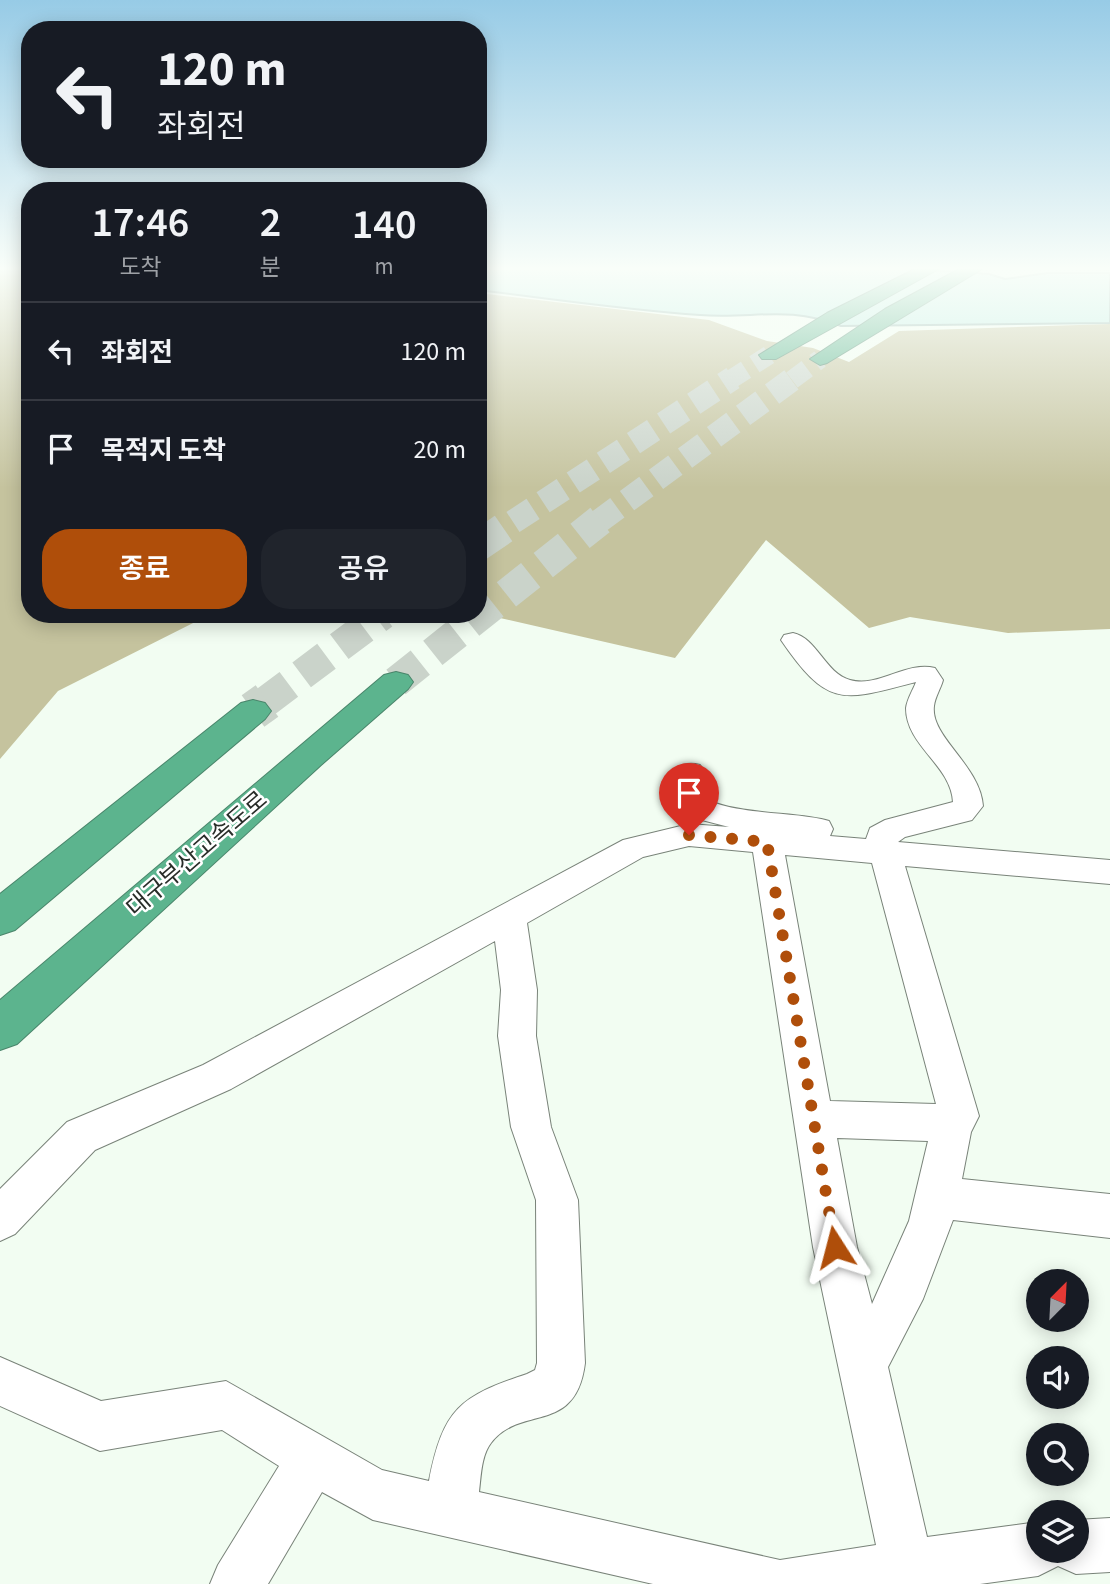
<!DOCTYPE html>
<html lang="ko">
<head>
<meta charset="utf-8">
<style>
	:root { --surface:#171b24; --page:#20242c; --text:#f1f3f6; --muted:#9ea1a6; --line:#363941; --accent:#af4e0a }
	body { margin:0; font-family:"Source Sans 3","Noto Sans KR",sans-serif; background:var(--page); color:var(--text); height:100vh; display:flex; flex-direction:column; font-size:26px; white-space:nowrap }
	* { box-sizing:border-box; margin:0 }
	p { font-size:23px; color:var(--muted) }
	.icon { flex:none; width:38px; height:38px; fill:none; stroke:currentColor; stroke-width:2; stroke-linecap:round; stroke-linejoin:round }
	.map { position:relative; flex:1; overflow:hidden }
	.drawer { position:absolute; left:21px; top:182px; width:466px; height:441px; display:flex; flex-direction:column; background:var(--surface); border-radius:28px; box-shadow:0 4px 18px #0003 }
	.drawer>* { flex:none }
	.guide { position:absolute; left:21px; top:21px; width:466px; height:147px; border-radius:28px; box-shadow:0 4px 18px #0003; background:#171b24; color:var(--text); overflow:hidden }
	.needle { width:46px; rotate:24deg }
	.fabs { position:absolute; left:1026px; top:1269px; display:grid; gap:14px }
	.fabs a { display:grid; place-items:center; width:63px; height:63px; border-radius:50%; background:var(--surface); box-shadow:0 4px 18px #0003; font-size:35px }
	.pin { position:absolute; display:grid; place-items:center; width:60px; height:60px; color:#fff; margin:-72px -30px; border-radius:50% 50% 50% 0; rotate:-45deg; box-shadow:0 0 7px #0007 }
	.pin .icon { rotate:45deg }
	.me { position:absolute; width:77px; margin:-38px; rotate:351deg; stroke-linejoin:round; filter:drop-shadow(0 0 5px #0008) }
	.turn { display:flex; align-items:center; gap:24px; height:147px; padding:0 21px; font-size:32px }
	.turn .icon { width:91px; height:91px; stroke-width:2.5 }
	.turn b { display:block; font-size:49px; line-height:60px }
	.eta { display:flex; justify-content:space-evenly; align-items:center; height:119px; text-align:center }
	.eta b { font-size:42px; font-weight:600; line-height:49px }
	.primary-button { display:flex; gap:14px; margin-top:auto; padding:14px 21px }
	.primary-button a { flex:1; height:80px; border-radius:28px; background:var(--accent); color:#fff; font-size:28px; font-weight:600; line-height:80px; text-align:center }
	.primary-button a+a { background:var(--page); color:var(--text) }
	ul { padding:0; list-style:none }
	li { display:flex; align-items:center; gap:21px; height:98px; padding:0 21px; border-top:2px solid var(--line) }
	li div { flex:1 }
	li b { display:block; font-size:26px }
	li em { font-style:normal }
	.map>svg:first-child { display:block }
	.green { fill:#e2e1c4 }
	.forest { fill:#c5c39e }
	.water { fill:#bdede4; stroke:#91b3ac; stroke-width:2 }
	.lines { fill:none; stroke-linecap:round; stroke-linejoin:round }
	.highway-tunnel-far3 { stroke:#cad3ca; stroke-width:19; stroke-dasharray:19 10; stroke-linecap:butt }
	.highway-tunnel-far2 { stroke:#cad3ca; stroke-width:24; stroke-dasharray:24 12; stroke-linecap:butt }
	.highway-tunnel-far1 { stroke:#cad3ca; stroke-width:31; stroke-dasharray:31 16; stroke-linecap:butt }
	.highway-tunnel { stroke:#cad3ca; stroke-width:39; stroke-dasharray:39 19; stroke-linecap:butt }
	.minor-casing { stroke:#798379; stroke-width:2 }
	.highway-casing { stroke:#4a856b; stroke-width:2 }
	.minor { fill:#fff; fill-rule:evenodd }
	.highway { fill:#5cb48e; fill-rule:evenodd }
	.route { stroke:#af4e0a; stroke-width:12; stroke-dasharray:0 21.6 }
	.labels { text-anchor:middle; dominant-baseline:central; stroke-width:5; stroke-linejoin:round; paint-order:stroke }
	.street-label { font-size:24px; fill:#292d29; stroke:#fff }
</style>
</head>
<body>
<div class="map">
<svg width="1110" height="1584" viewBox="0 0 1110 1584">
	<rect width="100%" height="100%" fill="#f2fdf2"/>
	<!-- green -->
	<path class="green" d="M902 266H1110V271Z"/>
	<!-- forest -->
	<path class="forest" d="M0 266H30V614H211L58 691 0 759Z
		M478 293 709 320 767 341 813 348 849 362 899 331 1110 324V629L1008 633 910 617 869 628 766 540 675 658 478 613Z"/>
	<!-- water -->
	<path class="water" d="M478 266H872L989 274 1005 279 1047 273H1110V323L841 326C786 305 755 319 700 315 626 310 552 299 478 290Z"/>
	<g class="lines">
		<!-- highway-tunnel-far3 -->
		<path class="highway-tunnel-far3" d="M730 380 769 355
			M792 380 820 359"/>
		<!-- highway-tunnel-far2 -->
		<path class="highway-tunnel-far2" d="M513 522 733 378
			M598 522 794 378"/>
		<!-- highway-tunnel-far1 -->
		<path class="highway-tunnel-far1" d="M478 546 516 520
			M396 682 600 520
			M264 703 383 614"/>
		<!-- highway-tunnel -->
		<path class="highway-tunnel" d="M253 711 267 701"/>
		<!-- minor casing -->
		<g class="minor-casing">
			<path id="minor" d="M793 633C817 638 825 673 850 680 879 688 905 661 935 668L943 680C941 688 935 697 934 706 930 737 980 765 983 806L972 820 905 837 898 842 1110 860V884L905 866 979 1116 971 1132 962 1179 1110 1194V1238L953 1220 923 1299 888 1367 927 1537 1038 1522V1550H1076V1520L1110 1518V1572L1076 1574 1058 1566 1038 1576 980 1584H653L373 1520 322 1492 268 1584H210L218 1565 279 1466 222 1430 100 1451 0 1406V1357L101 1401 226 1381 382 1470 429 1481C443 1409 460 1396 527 1374L535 1370 537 1363 536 1200 511 1127 498 1036 501 990 495 941 231 1089 95 1150 15 1234 0 1241V1189L67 1122 203 1065 623 840 689 824 729 827 694 818 666 802 661 786C671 770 682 760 700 765L705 772 691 788C715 817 793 810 829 821L833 829 830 836 866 839 870 828 885 820 953 802C951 765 906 746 906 708 907 699 913 690 916 682 843 701 828 709 781 640L784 635ZM689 846 753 852 813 1247 876 1545 780 1560 479 1492C481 1477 481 1456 491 1443 520 1404 576 1436 585 1363L578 1200 551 1127 536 1036 537 990 527 923 643 857ZM785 855 872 863 936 1104 830 1101ZM837 1138 928 1141 909 1221 872 1304 857 1247Z"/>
		</g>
		<!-- highway casing -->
		<g class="highway-casing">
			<path id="highway" d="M921 266H944L776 359H762L759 355 827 313Z
				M965 266H987L827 363 820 365 810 359 885 309Z
				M396 672 408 675 413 682 408 689 321 765 17 1044 0 1050V1000L384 675Z
				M253 700 265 703 271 711 265 719 15 930 0 935V894L241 703Z"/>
		</g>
		<!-- minor -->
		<use href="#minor" class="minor"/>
		<!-- highway -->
		<use href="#highway" class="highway"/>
	</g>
	<!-- sky -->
	<linearGradient id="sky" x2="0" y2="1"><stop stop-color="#97cbe6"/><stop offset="0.55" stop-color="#f9fef9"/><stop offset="1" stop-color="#f9fef9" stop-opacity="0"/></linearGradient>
	<rect width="1110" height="488" fill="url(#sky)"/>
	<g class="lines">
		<!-- route -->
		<path class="route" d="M689 835 767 842 835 1247"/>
	</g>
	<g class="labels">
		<!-- street labels -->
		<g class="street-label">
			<text transform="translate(197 854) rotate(-41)">대구부산고속도로</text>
		</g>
	</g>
</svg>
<div class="fabs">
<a><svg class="needle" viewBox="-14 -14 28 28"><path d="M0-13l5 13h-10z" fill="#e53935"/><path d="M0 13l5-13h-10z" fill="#9ea1a6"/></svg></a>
<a><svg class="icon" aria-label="sound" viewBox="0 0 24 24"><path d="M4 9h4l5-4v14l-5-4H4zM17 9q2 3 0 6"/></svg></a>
<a><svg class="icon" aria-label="search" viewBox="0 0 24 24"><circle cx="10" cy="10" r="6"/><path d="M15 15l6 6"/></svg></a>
<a><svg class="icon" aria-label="layers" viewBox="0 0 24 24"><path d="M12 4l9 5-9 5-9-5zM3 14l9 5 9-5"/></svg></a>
</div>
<div class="pin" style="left:689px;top:835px;background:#d93025"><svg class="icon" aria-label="arrive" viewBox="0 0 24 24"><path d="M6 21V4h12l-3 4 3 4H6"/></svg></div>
<svg class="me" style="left:835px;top:1247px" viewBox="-20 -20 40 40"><path d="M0-17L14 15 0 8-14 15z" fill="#af4e0a" stroke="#fff" stroke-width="4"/></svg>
<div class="guide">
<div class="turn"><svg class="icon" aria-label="left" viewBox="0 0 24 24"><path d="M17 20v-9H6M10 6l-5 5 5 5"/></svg><div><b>120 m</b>좌회전</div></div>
</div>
<section class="drawer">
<div class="eta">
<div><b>17:46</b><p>도착</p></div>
<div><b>2</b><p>분</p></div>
<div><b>140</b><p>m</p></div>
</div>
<ul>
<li><svg class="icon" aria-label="left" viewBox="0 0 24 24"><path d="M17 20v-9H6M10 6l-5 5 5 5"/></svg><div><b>좌회전</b></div><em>120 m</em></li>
<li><svg class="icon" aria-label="arrive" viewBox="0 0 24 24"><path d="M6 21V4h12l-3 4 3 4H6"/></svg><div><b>목적지 도착</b></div><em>20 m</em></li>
</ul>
<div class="primary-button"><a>종료</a><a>공유</a></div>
</section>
</div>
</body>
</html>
